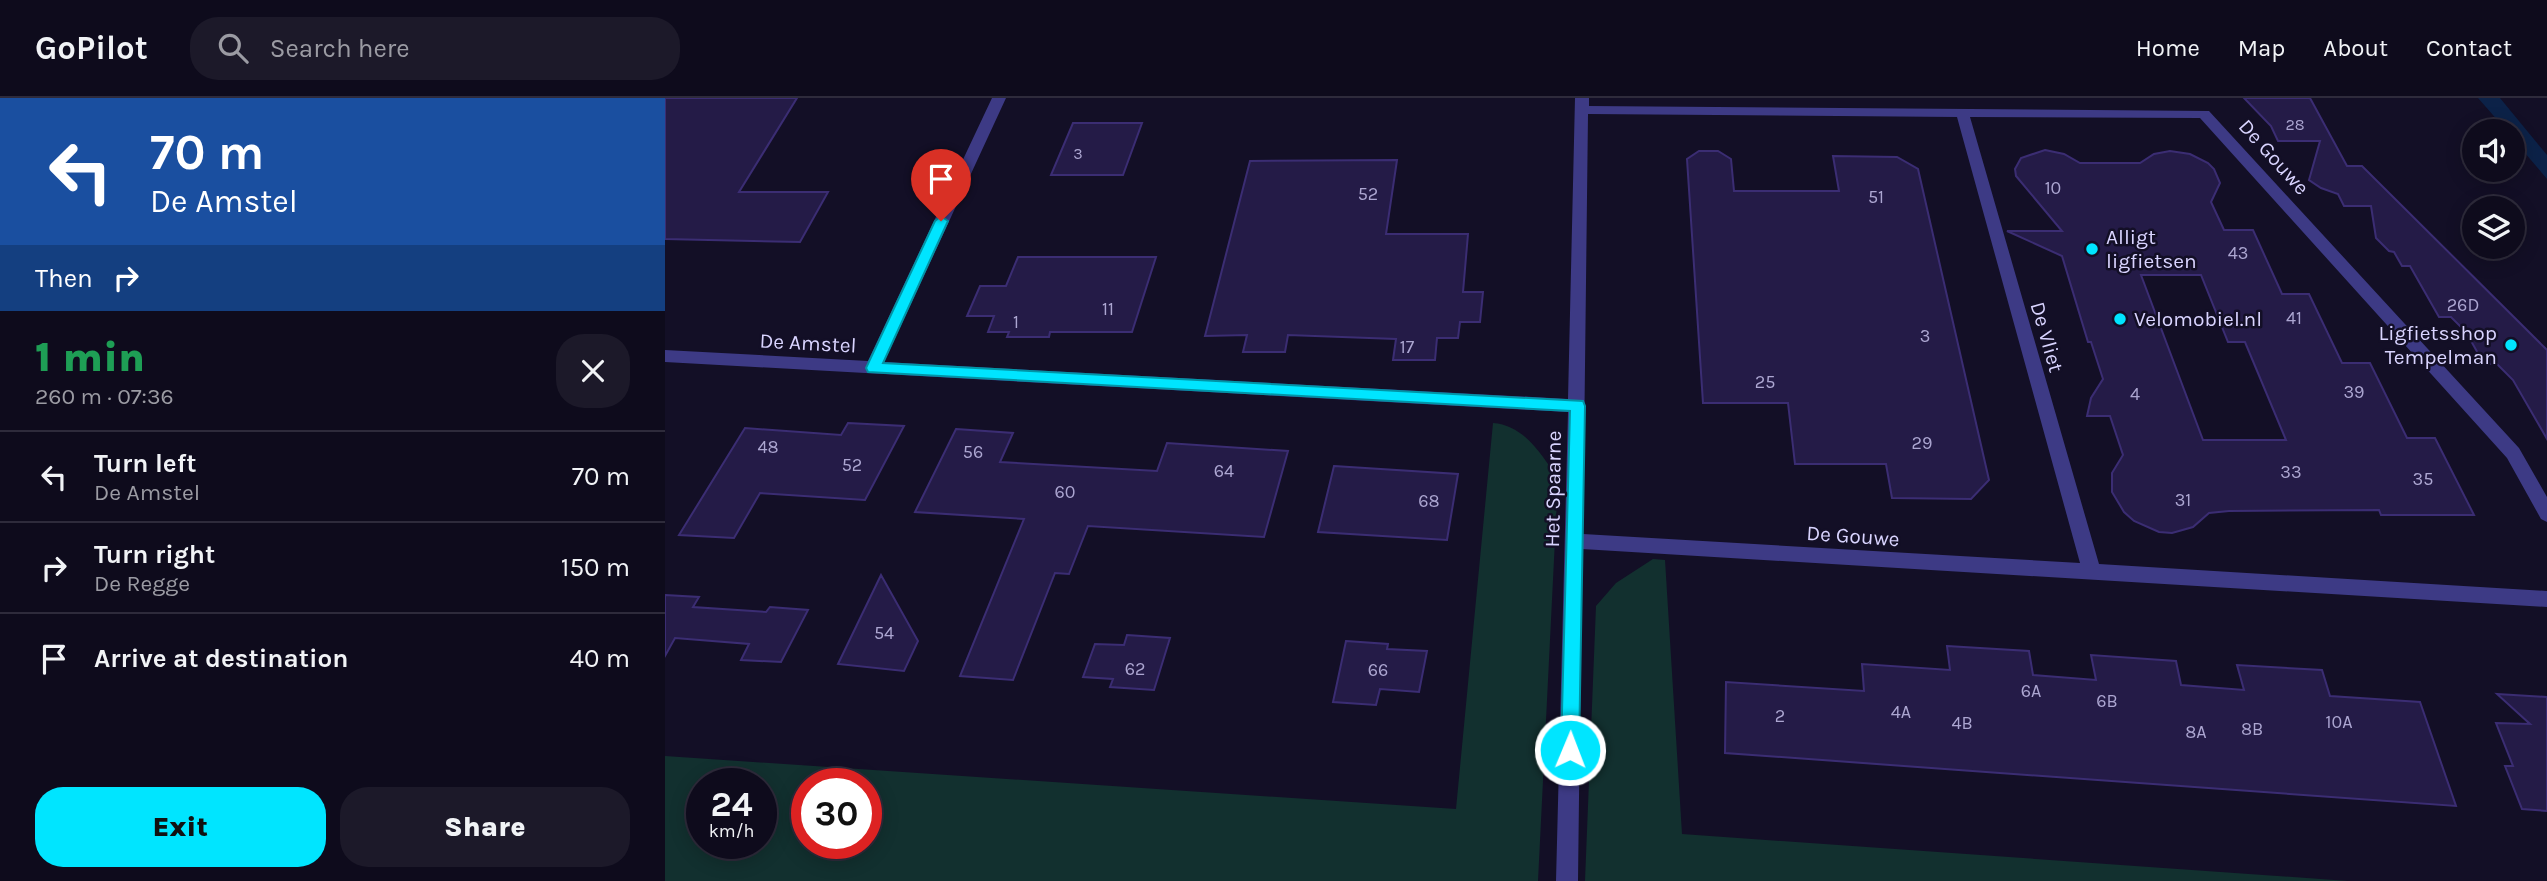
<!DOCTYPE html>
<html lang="en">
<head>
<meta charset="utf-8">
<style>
	:root { --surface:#0e0b1c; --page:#1c1929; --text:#f1f3f6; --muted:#9b9ba3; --line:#2e2b3b; --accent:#00e5ff }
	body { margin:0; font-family:Karla,sans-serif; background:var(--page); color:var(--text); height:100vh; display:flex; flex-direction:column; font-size:26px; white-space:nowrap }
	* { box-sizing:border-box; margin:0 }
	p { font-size:23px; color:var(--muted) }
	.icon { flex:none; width:38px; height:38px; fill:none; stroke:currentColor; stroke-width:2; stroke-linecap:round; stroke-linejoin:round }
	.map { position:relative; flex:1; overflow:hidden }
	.panel { display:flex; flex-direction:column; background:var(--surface); width:665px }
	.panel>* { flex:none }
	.top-card { background:#1a4fa0; color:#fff; overflow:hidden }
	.tools { position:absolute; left:1797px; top:21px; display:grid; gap:14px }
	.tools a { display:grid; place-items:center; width:63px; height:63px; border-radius:50%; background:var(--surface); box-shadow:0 4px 18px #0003,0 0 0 2px var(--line); font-size:35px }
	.speed { position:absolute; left:21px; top:670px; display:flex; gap:14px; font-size:35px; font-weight:700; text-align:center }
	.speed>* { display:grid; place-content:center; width:91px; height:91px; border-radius:50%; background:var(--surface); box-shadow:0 4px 18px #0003,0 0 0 2px var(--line); line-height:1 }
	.speed small { font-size:18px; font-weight:400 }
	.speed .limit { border:10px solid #d22; background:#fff; color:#111 }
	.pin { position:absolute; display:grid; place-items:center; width:60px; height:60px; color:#fff; margin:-72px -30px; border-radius:50% 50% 50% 0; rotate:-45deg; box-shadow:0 0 7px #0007 }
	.pin .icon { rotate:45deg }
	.me { position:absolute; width:77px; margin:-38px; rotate:1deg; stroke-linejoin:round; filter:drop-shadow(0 0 5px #0008) }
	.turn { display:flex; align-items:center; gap:24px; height:147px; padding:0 35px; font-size:32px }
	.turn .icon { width:91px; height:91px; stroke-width:2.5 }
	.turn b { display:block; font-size:49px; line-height:60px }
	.then { display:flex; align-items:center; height:66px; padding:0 35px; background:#0003; gap:14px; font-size:26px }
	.round { display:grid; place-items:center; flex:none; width:74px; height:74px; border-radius:28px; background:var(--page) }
	.headline { display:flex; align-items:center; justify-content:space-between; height:119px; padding:0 35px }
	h1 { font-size:42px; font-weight:800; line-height:52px; color:#1e9e55 }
	.action { display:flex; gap:14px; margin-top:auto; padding:14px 35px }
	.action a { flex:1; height:80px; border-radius:28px; background:var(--accent); color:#111; font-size:28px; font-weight:800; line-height:80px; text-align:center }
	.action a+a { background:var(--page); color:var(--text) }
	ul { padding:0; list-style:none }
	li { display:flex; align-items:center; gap:21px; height:91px; padding:0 35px; border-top:2px solid var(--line) }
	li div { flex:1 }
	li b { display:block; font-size:26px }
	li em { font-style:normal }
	header { display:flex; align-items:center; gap:42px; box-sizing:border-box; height:98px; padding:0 35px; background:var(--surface); border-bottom:2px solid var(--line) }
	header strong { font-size:33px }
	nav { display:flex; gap:38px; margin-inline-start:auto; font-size:24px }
	.search { width:490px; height:63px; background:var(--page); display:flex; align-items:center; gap:18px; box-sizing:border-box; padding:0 24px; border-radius:28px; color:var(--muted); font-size:26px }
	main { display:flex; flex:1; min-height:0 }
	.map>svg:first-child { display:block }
	.green { fill:#12302f; fill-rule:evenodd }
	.water { fill:#0c2248 }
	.building { fill:#241b47; stroke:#3b2d73; stroke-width:2; fill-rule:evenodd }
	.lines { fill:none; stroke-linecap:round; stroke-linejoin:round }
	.minor { fill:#3d3a85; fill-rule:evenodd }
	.route { fill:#00e5ff; stroke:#0095a6; stroke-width:2 }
	.poi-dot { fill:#00e5ff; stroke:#130f26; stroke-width:2.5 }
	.labels { text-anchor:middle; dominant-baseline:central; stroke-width:5; stroke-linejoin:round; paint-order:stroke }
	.far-number-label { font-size:16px; fill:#aca6d1 }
	.number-label { font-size:18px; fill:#aca6d1 }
	.street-label { font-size:21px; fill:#d9d4ff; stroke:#130f26 }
	.poi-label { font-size:21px; fill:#d9d4ff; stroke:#130f26; text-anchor:start }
</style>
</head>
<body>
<header>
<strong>GoPilot</strong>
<div class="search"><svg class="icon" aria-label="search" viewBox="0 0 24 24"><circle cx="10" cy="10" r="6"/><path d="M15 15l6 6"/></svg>Search here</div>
<nav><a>Home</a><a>Map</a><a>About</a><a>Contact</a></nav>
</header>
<main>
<section class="panel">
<div class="top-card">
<div class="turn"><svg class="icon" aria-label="left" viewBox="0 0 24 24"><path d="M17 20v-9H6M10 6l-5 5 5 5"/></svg><div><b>70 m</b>De Amstel</div></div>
<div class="then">Then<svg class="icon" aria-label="right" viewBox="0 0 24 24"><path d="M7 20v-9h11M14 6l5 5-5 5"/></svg></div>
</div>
<div class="headline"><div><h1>1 min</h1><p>260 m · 07:36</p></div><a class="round"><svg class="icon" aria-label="close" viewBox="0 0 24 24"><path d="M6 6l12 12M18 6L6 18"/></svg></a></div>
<ul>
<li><svg class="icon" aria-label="left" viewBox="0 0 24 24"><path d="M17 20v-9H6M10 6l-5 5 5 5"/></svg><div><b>Turn left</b><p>De Amstel</p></div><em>70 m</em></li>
<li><svg class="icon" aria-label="right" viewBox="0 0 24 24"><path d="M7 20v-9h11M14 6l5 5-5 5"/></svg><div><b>Turn right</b><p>De Regge</p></div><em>150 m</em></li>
<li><svg class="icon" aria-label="arrive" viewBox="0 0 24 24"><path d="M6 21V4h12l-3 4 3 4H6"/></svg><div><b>Arrive at destination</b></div><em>40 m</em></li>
</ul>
<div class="action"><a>Exit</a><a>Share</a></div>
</section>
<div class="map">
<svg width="1882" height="783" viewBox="0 0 1882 783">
	<rect width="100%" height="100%" fill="#130f26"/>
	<!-- green -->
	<path class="green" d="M828 325C859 327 877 357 893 381L873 783H0V658L791 711ZM96 686V746H37V686ZM201 686V746H142V686Z
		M988 461 1000 462 1017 736 1683 783H920L931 508 951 485Z"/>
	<!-- water -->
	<path class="water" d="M1813 0H1835L1882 57V81L1848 41V33H1842Z"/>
	<!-- building -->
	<path class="building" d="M0 0H132L74 94H163L135 144 0 141Z
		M1579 0H1645L1682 68H1697L1882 252V341L1848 282 1832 266H1819L1801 234 1786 219H1774L1745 168H1737L1729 154 1724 153 1711 140 1706 108H1679L1673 96 1656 90 1644 82 1655 43H1613L1606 28Z
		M408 25H477L458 77H386Z
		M1380 52 1399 56 1415 65H1475L1489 56 1505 53 1525 56 1543 65 1549 71 1555 85 1546 104 1559 132H1588L1617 196H1644L1677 265H1705L1742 340H1770L1809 417H1716L1714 412 1564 413 1544 415 1528 429 1507 435 1494 434 1469 423 1459 414 1447 394V375L1458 357 1445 318H1422L1426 300 1438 281 1426 244H1423L1397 158 1342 133H1397L1351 78 1350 71 1356 60ZM1476 177H1536L1563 244H1580L1621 342H1538Z
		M1034 53H1053L1066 61 1069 93H1174L1168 58 1232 59 1253 71 1324 382 1306 401 1227 400 1221 366H1130L1123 305H1038L1022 61Z
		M732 62 721 136H803L798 194H818L815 224H795L793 240H772L770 262H728L731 241 623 237 620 254H578L582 237 540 238 585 63Z
		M353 159H491L467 234H385L384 239H342L344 234H323L329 218H302L315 188H341Z
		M183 325 239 328 200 402 95 395 69 440 14 437 80 330 176 337Z
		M291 331 348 335 335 364 492 373 502 345 623 353 599 439 423 428 404 476 390 475 348 582 295 578 359 421 250 414Z
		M669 368 793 376 782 442 653 434Z
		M216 477 253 543 239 573 173 566Z
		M0 497 34 499 28 509 101 514 105 509 143 512 116 564 76 562 84 546 10 540 0 558Z
		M462 537 505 540 489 592 445 589 448 581 418 579 430 546 459 547Z
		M681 543 723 546 722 551 762 553 754 594 715 591 711 607 668 604Z
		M1282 548 1364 553 1368 577 1431 582 1426 557 1511 563 1516 587 1579 592 1572 567 1657 572 1665 598 1755 604 1791 708 1060 655 1061 584 1199 593 1197 566 1285 572Z
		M1832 596 1882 599V713L1857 711 1840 668H1848L1831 625 1865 626Z"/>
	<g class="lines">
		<!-- minor -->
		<path class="minor" d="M327 0H341L219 264 903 301 910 0H924V8L1544 13 1854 350 1882 399V424L1876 421 1842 360 1535 20 1305 19 1434 466 1882 493V509L917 451 913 783H891L903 314 0 264V252L203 263ZM923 16 1292 19 1415 465 918 436Z"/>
	</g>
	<!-- route -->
	<path class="route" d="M276 118 283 123 218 265 918 303 920 308 914 652 912 659 905 661 899 659 896 652 905 313 203 274 201 270 270 123Z"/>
	<!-- markers -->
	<g class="poi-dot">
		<circle cx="1427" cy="151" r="7"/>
		<circle cx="1455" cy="221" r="7"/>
		<circle cx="1846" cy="247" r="7"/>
	</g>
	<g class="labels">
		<!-- far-number labels -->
		<g class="far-number-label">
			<text x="1630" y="26">28</text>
			<text x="413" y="55">3</text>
		</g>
		<!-- number labels -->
		<g class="number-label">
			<text x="1388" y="90">10</text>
			<text x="703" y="96">52</text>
			<text x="1211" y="99">51</text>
			<text x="1573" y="155">43</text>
			<text x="1798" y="207">26D</text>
			<text x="443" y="211">11</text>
			<text x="1629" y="220">41</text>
			<text x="351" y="224">1</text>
			<text x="1260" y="238">3</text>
			<text x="742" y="249">17</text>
			<text x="1100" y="284">25</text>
			<text x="1689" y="294">39</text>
			<text x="1470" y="296">4</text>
			<text x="1257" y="345">29</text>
			<text x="103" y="349">48</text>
			<text x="308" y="354">56</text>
			<text x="187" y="367">52</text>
			<text x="559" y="373">64</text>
			<text x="1626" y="374">33</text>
			<text x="1758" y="381">35</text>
			<text x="400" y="394">60</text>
			<text x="1518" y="402">31</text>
			<text x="764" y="403">68</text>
			<text x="219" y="535">54</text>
			<text x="470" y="571">62</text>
			<text x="713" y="572">66</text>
			<text x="1366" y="593">6A</text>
			<text x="1442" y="603">6B</text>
			<text x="1236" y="614">4A</text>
			<text x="1115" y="618">2</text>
			<text x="1674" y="624">10A</text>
			<text x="1297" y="625">4B</text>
			<text x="1587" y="631">8B</text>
			<text x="1531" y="634">8A</text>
		</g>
		<!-- street labels -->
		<g class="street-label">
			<text transform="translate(1609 59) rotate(48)">De Gouwe</text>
			<text transform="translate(1382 239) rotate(74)">De Vliet</text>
			<text transform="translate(143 245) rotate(3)">De Amstel</text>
			<text transform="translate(888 391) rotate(-89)">Het Spaarne</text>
			<text transform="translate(1188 438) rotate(4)">De Gouwe</text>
		</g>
		<!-- poi labels -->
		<g class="poi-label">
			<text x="1441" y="139">Alligt<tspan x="1441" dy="24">ligfietsen</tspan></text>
			<text x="1469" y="221">Velomobiel.nl</text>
			<text x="1832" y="235" text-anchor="end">Ligfietsshop<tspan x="1832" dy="24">Tempelman</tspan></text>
		</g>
	</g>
</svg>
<div class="tools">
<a><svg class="icon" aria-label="sound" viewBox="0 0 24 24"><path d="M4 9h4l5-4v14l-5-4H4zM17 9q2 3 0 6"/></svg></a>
<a><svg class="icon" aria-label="layers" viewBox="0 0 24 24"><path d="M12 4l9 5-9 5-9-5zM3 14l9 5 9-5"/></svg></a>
</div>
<div class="speed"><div>24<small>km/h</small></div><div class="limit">30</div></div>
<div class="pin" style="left:276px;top:123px;background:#d93025"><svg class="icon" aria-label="arrive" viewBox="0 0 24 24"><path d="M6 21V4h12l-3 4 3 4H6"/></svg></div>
<svg class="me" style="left:905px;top:652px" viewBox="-20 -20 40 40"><circle r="17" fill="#00e5ff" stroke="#fff" stroke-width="3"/><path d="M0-11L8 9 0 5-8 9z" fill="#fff"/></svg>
</div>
</main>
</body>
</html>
